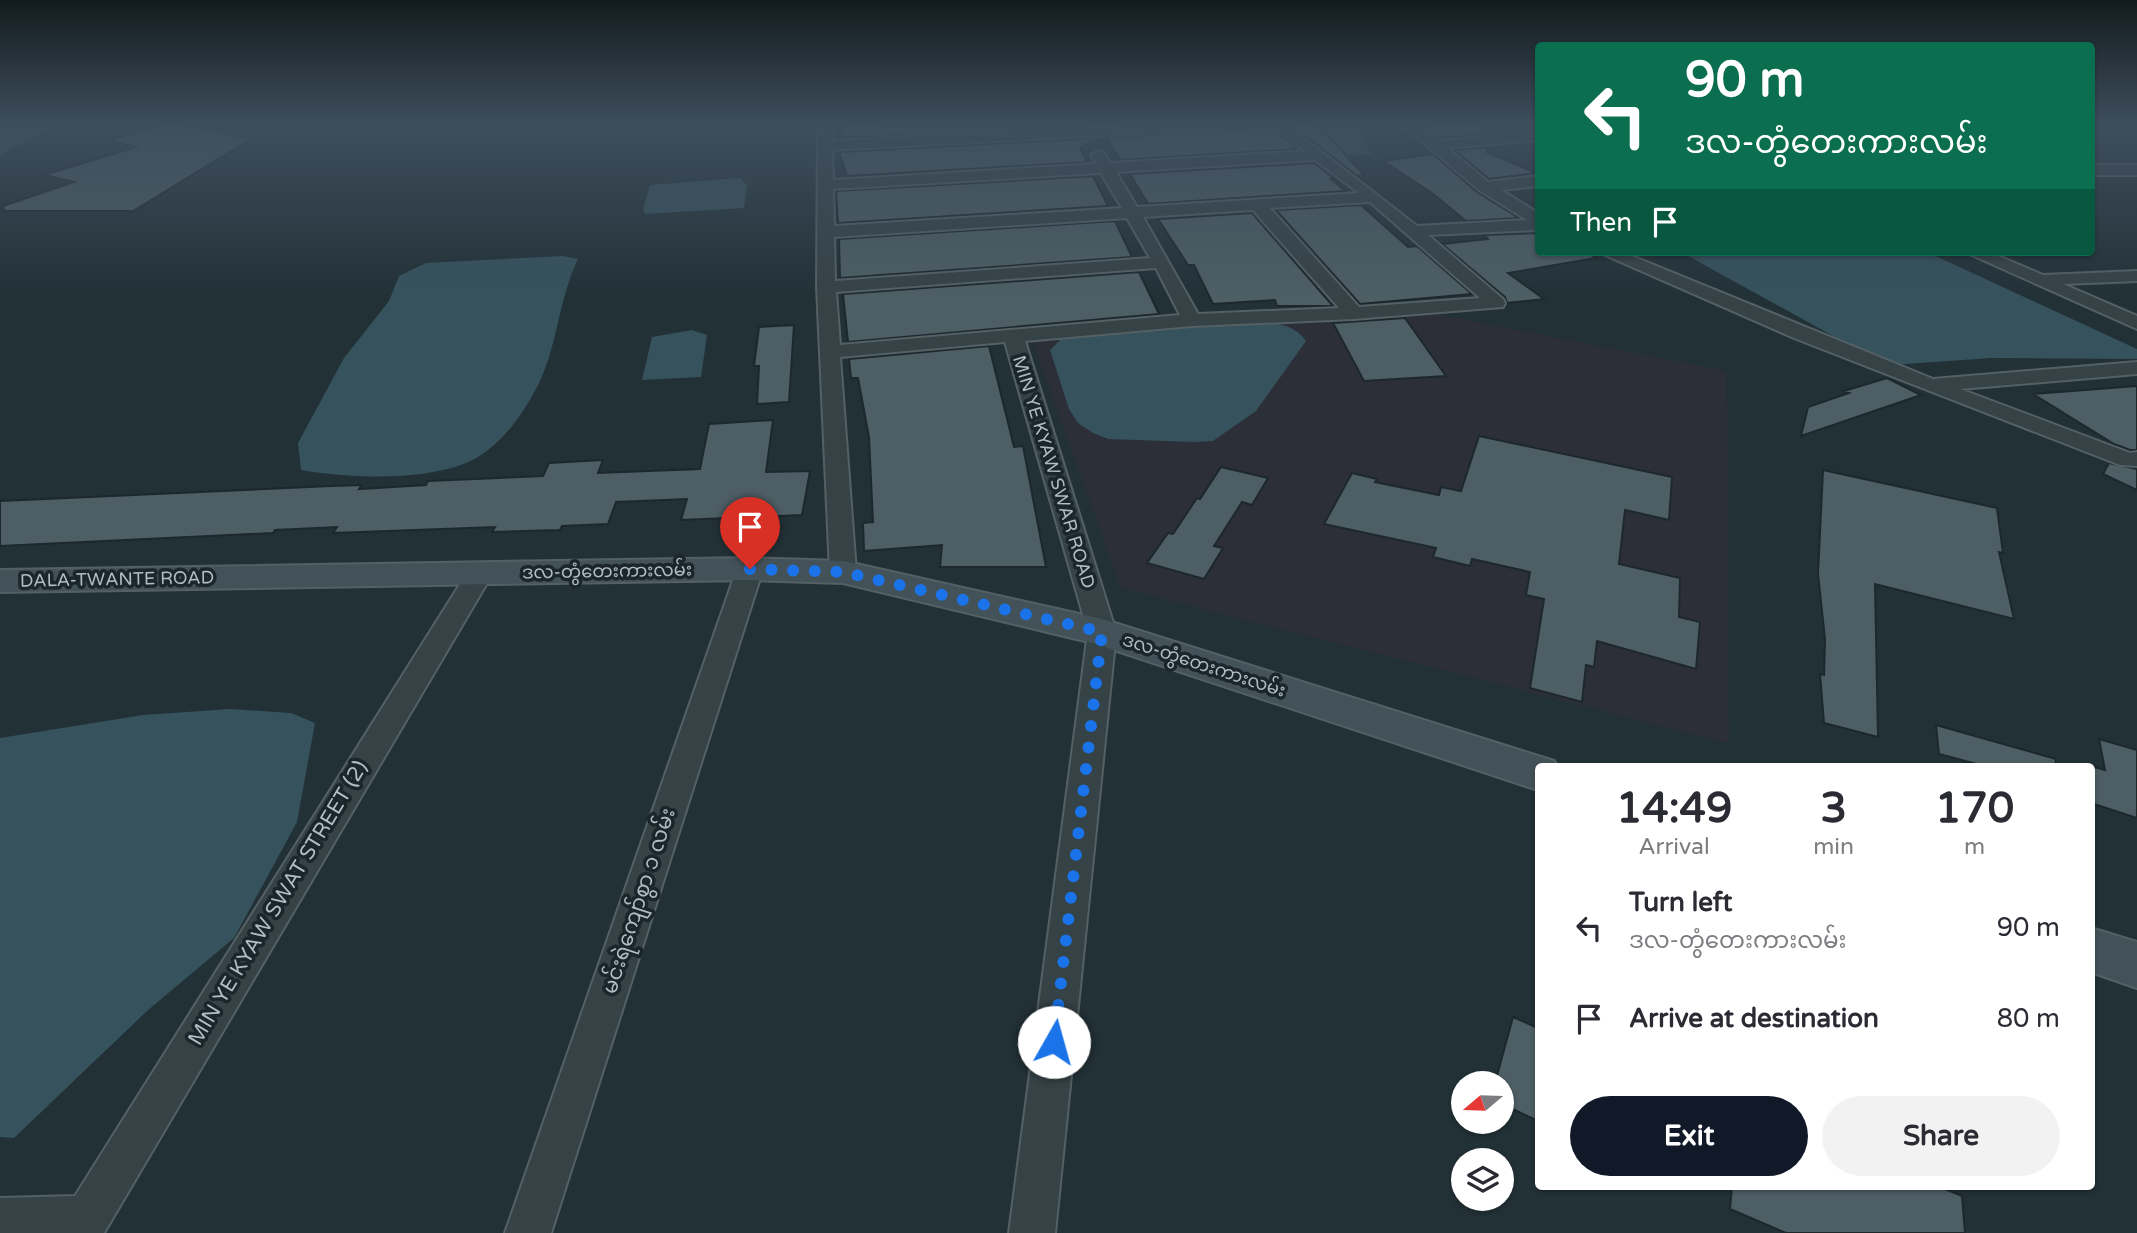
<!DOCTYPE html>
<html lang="en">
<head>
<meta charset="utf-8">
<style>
	:root { --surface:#fff; --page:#f2f2f3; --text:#2b2b33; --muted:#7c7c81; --accent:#111827 }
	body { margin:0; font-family:"Varela Round","Noto Sans Myanmar",sans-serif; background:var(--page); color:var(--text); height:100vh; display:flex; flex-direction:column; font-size:26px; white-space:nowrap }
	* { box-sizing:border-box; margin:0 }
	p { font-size:23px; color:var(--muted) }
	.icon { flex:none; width:38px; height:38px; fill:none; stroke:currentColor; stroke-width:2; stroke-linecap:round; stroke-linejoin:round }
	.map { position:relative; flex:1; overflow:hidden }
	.sheet { position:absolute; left:1535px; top:763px; width:560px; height:427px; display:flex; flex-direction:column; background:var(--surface); border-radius:7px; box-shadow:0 2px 5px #0004 }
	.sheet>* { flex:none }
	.banner { position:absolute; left:1535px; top:42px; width:560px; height:214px; border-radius:7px; box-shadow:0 2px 5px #0004; background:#0b6e4f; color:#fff; overflow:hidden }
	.needle { width:46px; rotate:251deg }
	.controls { position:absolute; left:1451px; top:1071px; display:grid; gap:14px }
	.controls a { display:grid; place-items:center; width:63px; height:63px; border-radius:50%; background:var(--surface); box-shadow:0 2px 5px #0004; font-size:35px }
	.pin { position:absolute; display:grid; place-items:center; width:60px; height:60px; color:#fff; margin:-72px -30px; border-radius:50% 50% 50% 0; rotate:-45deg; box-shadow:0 0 7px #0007 }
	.pin .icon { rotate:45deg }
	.me { position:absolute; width:77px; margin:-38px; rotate:7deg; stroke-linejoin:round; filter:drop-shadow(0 0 5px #0008) }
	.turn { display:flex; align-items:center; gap:24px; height:147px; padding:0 35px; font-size:32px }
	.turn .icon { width:91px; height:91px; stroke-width:2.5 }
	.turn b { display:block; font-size:49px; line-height:60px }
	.then { display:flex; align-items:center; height:66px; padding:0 35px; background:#0003; gap:14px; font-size:26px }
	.eta { display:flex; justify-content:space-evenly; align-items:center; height:119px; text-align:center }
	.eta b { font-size:42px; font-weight:800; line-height:49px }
	.primary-button { display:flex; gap:14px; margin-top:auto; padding:14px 35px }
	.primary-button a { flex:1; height:80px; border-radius:42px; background:var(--accent); color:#fff; font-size:28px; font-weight:800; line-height:80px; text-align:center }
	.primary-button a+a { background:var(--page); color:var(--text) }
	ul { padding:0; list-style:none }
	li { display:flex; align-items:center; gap:21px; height:91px; padding:0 35px }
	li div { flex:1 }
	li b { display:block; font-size:26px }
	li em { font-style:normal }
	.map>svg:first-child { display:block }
	.medical { fill:#2c2f38 }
	.water { fill:#36525c }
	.building { fill:#4d5e64; stroke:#1d282d; stroke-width:2 }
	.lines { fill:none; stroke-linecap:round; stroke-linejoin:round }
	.minor-casing { stroke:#536064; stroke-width:4 }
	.secondary-casing { stroke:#536064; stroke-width:4 }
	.minor { fill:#354246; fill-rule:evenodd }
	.secondary { fill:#435259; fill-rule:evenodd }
	.route { stroke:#1a73e8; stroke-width:12; stroke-dasharray:0 21.6 }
	.labels { text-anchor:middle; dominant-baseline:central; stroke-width:7; stroke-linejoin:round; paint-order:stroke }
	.street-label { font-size:18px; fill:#b0bdc3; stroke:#1b262b }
	.near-street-label { font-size:21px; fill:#b0bdc3; stroke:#1b262b }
</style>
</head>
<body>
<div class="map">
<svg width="2137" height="1233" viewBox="0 0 2137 1233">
	<rect width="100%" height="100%" fill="#223136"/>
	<!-- medical -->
	<path class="medical" d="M1420 311 1727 371 1729 743 1121 588 1031 337Z"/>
	<!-- water -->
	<path class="water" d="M0 125H56L0 155Z
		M1336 129 1357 130 1372 154 1341 156 1304 132Z
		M740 178 747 185 744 208 645 214 643 209 650 185Z
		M1681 252H1927L2137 349V359L1991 358 1892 365 1873 358Z
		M563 256 578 259C559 298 558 342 540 381 524 414 497 453 461 465 414 481 349 478 301 470L298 443 344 358 389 301 399 276 426 263Z
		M1250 322C1271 323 1293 322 1306 341L1256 411 1213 441 1193 442 1108 439 1093 433 1078 423 1069 409 1050 350 1062 338 1081 334Z
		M692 330 707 335 701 377 642 380 652 337Z
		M230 709 291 713 315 723 297 822 234 938 147 1011 14 1138 0 1137V738L143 715Z"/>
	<!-- building -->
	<path class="building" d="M163 125H186L251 139 133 211H4L3 206 74 182 44 175 136 147 109 140Z
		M841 125H882V127L1109 125 835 138 843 137Z
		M1292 125H1318L1364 175 1357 176Z
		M1422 125H1485L1486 134 1439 138Z
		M1270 127 1298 149 1121 160 1107 138Z
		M1097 138 1080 148 1087 162 847 176 839 152Z
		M1487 147V152L1536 173 1489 179 1454 150Z
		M1433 154 1477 192 1519 218 1466 221 1432 193 1383 161Z
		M1314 163 1335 179H1331L1345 191 1148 204 1130 174Z
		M1093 176 1108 206 838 223 836 191Z
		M1361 205 1408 247 1417 246 1472 294 1360 304 1276 210Z
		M1252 213 1333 306H1277L1275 300 1213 304 1194 265H1188L1158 219Z
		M1115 221 1132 257 840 278 839 239Z
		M1538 233V252H1587L1596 258 1508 273 1544 299 1507 303 1505 297 1442 244 1488 239 1484 235Z
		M1139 272 1159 314 848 342 843 294Z
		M1405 318 1446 376 1364 381 1333 323Z
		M794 325 789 402 757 404 759 366H754L759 327Z
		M989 346 1014 447 1023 446 1046 567H940L942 545 864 551 863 523 873 522 869 437 858 378H851L849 359Z
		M1887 378 1921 395 1801 436 1808 407 1849 393 1844 391Z
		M2137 386V450H2130L2114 444 2033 394Z
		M773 420 766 472 810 471 802 515 681 520 687 499 616 502 608 524 562 526 560 530 492 532 495 527 333 533 337 527 275 530 273 533 0 546V501L331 486 362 485 359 489 426 485 428 481 543 476 549 463 603 460 598 473 700 469 709 424Z
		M1479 436 1672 477 1669 520 1625 510 1619 564 1680 578 1679 617 1700 622 1696 669 1597 641 1594 667 1586 665 1582 702 1530 688 1544 599 1526 595 1530 572 1472 559 1470 566 1433 557 1436 548 1324 524 1352 473 1377 479 1375 482 1439 495 1441 487 1461 491Z
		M2109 463 2137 469V490L2103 474Z
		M1221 467 1268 478 1252 505 1242 502 1214 546 1223 548 1204 579 1147 563 1168 533 1173 534 1197 498 1200 499Z
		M1823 470 1997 508 2003 553 1999 552 2014 619 1875 584 1878 737 1824 723 1820 674 1824 675 1825 639 1818 574Z
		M1936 725 2056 759 2055 766H1984L1939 754Z
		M2099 739 2137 750V818L2091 803V766L2105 770Z
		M1513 1017 1538 1028V1121L1502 1104V1083H1495Z
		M1732 1186H1938L1962 1196 1965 1233H1786L1730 1209Z"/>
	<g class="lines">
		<!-- minor casing -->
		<g class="minor-casing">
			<path id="minor" d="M818 125H832V141L1152 125H1230L1223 129 832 150 833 180 1096 164 1091 155 1098 151 1103 152 1110 163 1305 151 1272 125H1287L1417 226 1527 220 1479 190 1403 125H1418L1438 141 1538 132V140L1447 148 1488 182 1538 176V186L1501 190 1538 213V230L1428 235 1503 299 1505 303 1503 307 1354 319 1192 326 1025 341 1116 632 1055 1233H1009L1088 632 1005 342 840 357 856 572 852 578H834L830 572 817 287ZM1315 160 1359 193 1137 207 1116 172ZM1101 173 1122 208 834 226 833 189ZM1370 202 1480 298 1359 307 1270 208ZM1253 210 1339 308 1198 314 1143 217ZM1127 218 1150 258 835 281 834 237ZM1156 268 1180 315 840 345 836 292Z
				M2091 165H2137V175H2091Z
				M1598 252H1622L1933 379 2137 362V374L1960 389 2130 453 2137 452V466L2120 465 1794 338Z
				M1965 252H1989L2043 275 2137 271V281L2063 284 2137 316V329Z
				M750 561 759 563 763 569 551 1233H505L737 569 741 563Z
				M480 565 489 567 493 573 104 1233H0V1198L75 1196 467 573 471 567Z"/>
		</g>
		<!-- secondary casing -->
		<g class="secondary-casing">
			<path id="secondary" d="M750 558 843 561 1102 619 1554 761 1557 766H1538V790L1093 643 843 583 750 580 0 592V570Z
				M2091 928 2137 942V988L2091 972Z"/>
		</g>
		<!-- minor -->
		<use href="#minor" class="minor"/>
		<!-- secondary -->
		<use href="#secondary" class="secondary"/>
	</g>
	<!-- sky -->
	<linearGradient id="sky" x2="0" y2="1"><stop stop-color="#131b1e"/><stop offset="0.42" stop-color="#3e4e5d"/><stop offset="1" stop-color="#3e4e5d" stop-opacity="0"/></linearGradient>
	<rect width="2137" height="297" fill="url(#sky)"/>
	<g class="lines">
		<!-- route -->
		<path class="route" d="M750 569 843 572 1102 632 1054 1042"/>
	</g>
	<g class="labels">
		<!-- street labels -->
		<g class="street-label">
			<text transform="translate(1054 472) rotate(73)">MIN YE KYAW SWAR ROAD</text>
			<text transform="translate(607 571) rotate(-1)">ဒလ-တွံတေးကားလမ်း</text>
			<text transform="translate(117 579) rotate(-1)">DALA-TWANTE ROAD</text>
			<text transform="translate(1204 665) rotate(18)">ဒလ-တွံတေးကားလမ်း</text>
		</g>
		<!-- near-street labels -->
		<g class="near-street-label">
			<text transform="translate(639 901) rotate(-72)">မင်းရဲကျော်စွာ ၁ လမ်း</text>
			<text transform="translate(278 903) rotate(-59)">MIN YE KYAW SWAT STREET (2)</text>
		</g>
	</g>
</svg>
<div class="controls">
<a><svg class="needle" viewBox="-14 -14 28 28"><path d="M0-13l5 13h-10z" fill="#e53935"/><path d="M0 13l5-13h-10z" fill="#7c7c81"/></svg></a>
<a><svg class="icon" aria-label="layers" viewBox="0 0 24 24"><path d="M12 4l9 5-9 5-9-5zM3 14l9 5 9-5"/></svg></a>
</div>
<div class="pin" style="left:750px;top:569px;background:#d93025"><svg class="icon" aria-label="arrive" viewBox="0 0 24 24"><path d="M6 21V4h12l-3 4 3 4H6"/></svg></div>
<svg class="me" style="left:1054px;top:1042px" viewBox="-20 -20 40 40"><circle r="19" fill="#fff"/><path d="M0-13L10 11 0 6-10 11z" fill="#1a73e8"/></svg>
<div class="banner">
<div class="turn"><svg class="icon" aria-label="left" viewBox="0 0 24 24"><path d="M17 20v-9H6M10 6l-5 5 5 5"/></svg><div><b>90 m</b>ဒလ-တွံတေးကားလမ်း</div></div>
<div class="then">Then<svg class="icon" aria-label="arrive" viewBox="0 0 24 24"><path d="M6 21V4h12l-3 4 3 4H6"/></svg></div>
</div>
<section class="sheet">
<div class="eta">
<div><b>14:49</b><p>Arrival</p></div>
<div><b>3</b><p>min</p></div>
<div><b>170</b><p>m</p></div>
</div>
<ul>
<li><svg class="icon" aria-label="left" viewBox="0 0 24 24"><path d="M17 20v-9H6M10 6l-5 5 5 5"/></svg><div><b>Turn left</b><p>ဒလ-တွံတေးကားလမ်း</p></div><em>90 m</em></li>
<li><svg class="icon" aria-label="arrive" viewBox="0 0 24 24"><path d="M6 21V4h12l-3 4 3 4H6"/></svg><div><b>Arrive at destination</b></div><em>80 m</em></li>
</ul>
<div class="primary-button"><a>Exit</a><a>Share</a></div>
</section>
</div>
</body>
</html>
